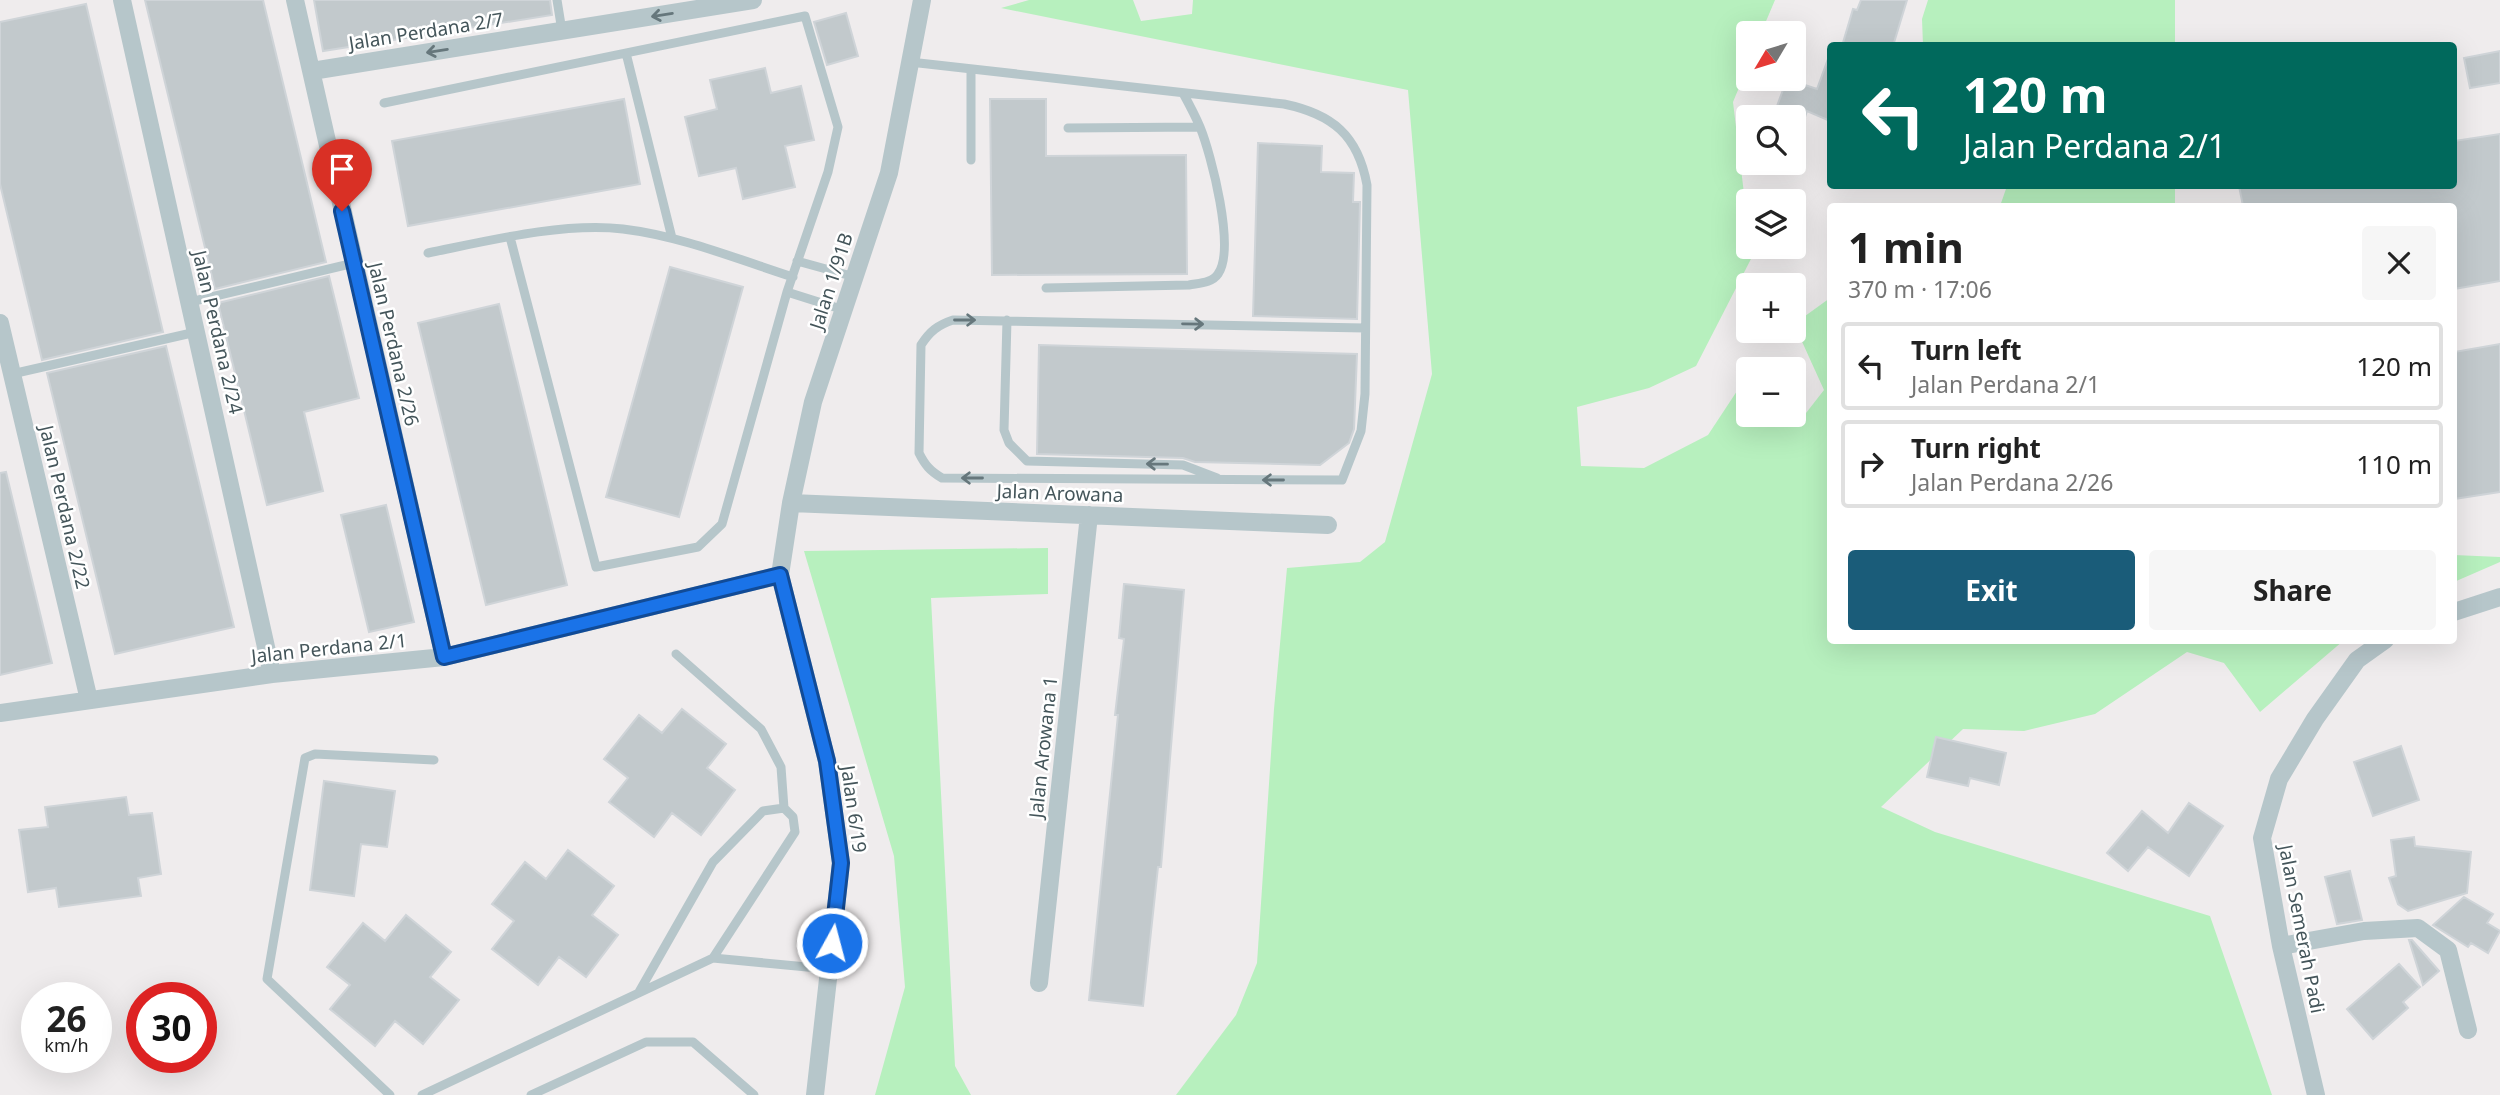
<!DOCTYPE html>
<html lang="en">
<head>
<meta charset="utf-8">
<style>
	:root { --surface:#fff; --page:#f6f6f6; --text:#222; --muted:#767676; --line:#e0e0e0; --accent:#1a5c79 }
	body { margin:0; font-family:"Noto Sans",sans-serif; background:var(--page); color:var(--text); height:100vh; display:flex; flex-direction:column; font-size:26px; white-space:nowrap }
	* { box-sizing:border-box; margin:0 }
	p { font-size:23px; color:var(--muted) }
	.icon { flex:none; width:38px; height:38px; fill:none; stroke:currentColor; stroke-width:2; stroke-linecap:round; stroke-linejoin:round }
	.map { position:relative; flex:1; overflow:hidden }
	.panel { position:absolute; left:1827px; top:203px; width:630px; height:441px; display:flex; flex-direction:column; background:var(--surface); border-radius:7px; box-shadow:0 7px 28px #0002 }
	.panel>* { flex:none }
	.banner { position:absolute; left:1827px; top:42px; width:630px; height:147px; border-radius:7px; box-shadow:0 7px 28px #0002; background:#00695c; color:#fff; overflow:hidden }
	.needle { width:46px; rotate:232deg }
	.fabs { position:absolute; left:1736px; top:21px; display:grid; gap:14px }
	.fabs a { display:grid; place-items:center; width:70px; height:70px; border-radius:7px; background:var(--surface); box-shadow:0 7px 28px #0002; font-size:35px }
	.speed { position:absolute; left:21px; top:982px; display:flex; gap:14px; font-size:35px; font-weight:700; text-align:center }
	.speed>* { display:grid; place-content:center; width:91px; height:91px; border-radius:50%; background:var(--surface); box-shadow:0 7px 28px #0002; line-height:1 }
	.speed small { font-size:18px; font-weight:400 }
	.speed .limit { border:10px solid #d22; background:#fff; color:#111 }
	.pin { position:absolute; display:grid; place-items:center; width:60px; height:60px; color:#fff; margin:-72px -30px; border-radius:50% 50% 50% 0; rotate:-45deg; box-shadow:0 0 7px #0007 }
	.pin .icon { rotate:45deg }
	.me { position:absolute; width:77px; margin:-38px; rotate:7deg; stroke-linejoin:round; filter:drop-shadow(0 0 5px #0008) }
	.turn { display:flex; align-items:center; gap:24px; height:147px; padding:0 21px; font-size:32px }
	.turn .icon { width:91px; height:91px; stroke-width:2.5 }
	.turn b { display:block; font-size:49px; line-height:60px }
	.round { display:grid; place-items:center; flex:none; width:74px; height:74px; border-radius:7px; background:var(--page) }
	.overview { display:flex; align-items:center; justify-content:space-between; height:119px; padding:0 21px }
	h1 { font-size:42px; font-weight:700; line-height:52px }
	.button { display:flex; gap:14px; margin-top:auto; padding:14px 21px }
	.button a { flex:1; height:80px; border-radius:7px; background:var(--accent); color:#fff; font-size:28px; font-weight:700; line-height:80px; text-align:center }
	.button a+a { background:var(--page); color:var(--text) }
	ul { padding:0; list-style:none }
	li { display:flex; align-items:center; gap:21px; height:88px; margin:0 14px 10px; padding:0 7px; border:4px solid var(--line); border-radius:7px }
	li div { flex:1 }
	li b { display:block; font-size:26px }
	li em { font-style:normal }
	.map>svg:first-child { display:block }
	.green { fill:#b7f0be }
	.building { fill:#c2c9cc; stroke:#cfd4d8; stroke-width:2 }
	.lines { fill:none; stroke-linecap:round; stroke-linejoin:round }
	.lane { stroke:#b6c6ca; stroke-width:9 }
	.street { stroke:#b6c6ca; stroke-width:18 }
	.oneway { stroke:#66777c }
	.route-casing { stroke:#114b97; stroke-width:18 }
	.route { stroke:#1a73e8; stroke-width:12 }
	.labels { text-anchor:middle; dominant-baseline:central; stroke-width:5; stroke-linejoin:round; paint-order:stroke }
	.street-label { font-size:19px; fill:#44555a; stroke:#fff }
</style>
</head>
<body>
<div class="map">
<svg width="2500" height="1095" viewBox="0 0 2500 1095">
	<rect width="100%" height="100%" fill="#efeced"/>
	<!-- green -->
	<path class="green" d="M1029 0H1133L1141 21 1192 14 1193 0H1775L1761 33H1748V66L1733 102 1748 227V247H1751L1752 257 1696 366 1649 388 1577 407 1581 466 1644 468 1708 435 1737 391 1748 396V415H1784L1799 422 1824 390 1794 324 1830 298V640L2343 641 2260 712 2224 663 2187 652 2095 714 2024 731 1963 729 1881 807 1935 832 2210 916 2272 1095H1176L1236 1015 1257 963 1274 709 1287 568 1360 562 1385 542 1432 374 1408 90 1001 8Z
		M1928 0H2175V45H1923L1922 19Z
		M2007 186H2175V206H2000Z
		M1048 548V594L931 598 955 1066 971 1095H875L905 987 894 856 804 551Z
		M2454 555 2500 557V562L2454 582Z"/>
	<!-- building -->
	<path class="building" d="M145 0H263L326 262 215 289Z
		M314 0H550L552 15 323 51Z
		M1861 0H1907L1893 46H1842L1853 9 1857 10Z
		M86 4 163 332 42 360 0 184V22Z
		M846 13 858 56 827 65 814 22Z
		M2500 51V83L2470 88 2464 58Z
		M1828 59H1830V121L1807 111 1805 117H1773L1787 79 1817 89Z
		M765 68 771 93 801 86 814 140 785 146 795 187 743 199 736 168 699 176 685 117 717 109 710 80Z
		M624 99 640 184 408 226 392 141Z
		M990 99H1046V156L1186 155 1187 274 992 275Z
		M2500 134V281L2454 289V206H2243L2239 186H2454V141Z
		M1258 143 1322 146 1321 172 1354 173 1353 202H1360L1357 319 1253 316Z
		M670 267 743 287 679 517 606 497Z
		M329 276 359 398 304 412 323 491 267 505 218 303Z
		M499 304 567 585 486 605 418 323Z
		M2500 344V492L2454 499V352Z
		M1039 345 1357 354 1354 429 1349 443 1320 465 1195 462 1183 458 1037 454Z
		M166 346 234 627 115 654 47 373Z
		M6 472 52 663 0 675V473Z
		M386 505 414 622 369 632 341 515Z
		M1124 584 1184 590 1161 867H1158L1143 1006 1089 1000 1118 715H1115L1124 639 1119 638Z
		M682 709 726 744 707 768 735 790 701 835 672 813 654 837 609 802 628 778 604 759 639 715 662 733Z
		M1936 737 2006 753 1999 785 1970 778 1968 786 1927 777Z
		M2401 746 2419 800 2373 816 2354 762Z
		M324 781 395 791 387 847 361 844 354 896 310 890Z
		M126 797 129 815 152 813 161 874 138 878 141 896 59 907 56 888 28 892 19 830 48 827 45 807Z
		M2189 803 2223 826 2189 876 2148 847 2128 871 2107 853 2142 811 2168 833Z
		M2414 837 2415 846 2471 852 2467 893 2408 911 2398 904 2389 878 2396 876 2391 840Z
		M568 850 614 886 592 915 618 935 586 977 559 957 538 985 492 949 514 921 492 904 525 862 546 879Z
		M2350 871 2362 920 2337 924 2325 877Z
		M2464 897 2493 914 2487 923 2500 931 2488 953 2471 943 2468 947 2433 925Z
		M406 915 451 952 430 977 459 1000 423 1044 395 1021 375 1046 330 1009 350 985 327 967 363 923 385 941Z
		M2409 940H2412L2439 971 2423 985Z
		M2399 964 2420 987 2403 1002 2408 1008 2373 1039 2347 1009Z"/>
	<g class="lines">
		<!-- lane -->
		<path class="lane" d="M557 0 562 31
			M626 53 672 238
			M910 62 1284 104C1332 114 1358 135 1367 185L1365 394 1361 431 1342 480 942 478C930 471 925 465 919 453L921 345C930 331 938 325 953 320L1365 328
			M384 103 805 16 838 127 828 172 787 292 722 524 698 547 596 567 510 237
			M1068 128 1200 127
			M971 160V69
			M428 253C487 241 563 222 623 229 681 236 737 259 793 277
			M797 261 855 277
			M1046 288 1189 285C1199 283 1212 283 1218 274 1236 249 1211 154 1200 127 1195 115 1189 104 1183 93
			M787 292 844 310
			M190 302 354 263
			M1007 320 1004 430 1009 443 1027 461 1183 465 1217 478
			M12 374 196 332
			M676 654 761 729 781 767 784 808 793 817 795 832 713 958
			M639 992 713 862 763 811 784 808
			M390 1095 267 979 305 758 315 754 434 760
			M422 1095 713 958 828 969
			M531 1095 646 1042H693L754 1095"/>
		<!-- street -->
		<path class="street" d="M122 0 272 674
			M295 0 444 657
			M312 71 753 0
			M0 323 89 700
			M791 503 1328 525
			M2454 612 2500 597
			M0 713 272 674 444 657 780 575
			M2281 946 2364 931 2418 928 2448 950 2468 1030
			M1039 983 1089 515
			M815 1095 841 863 827 761 780 575 791 503 813 402 889 173 922 0
			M2316 1095 2281 946 2262 838 2279 779 2315 719 2357 660 2385 640"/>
	</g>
	<!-- one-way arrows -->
	<defs><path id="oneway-shaft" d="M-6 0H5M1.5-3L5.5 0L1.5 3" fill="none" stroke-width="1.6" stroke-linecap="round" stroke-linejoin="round" transform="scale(1.75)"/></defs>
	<g class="oneway">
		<use href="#oneway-shaft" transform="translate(662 15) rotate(171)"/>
		<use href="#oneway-shaft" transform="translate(437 51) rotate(171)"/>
		<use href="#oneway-shaft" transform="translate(965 320)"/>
		<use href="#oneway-shaft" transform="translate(1193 324) rotate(1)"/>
		<use href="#oneway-shaft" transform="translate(1157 464) rotate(-179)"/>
		<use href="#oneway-shaft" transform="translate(972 478) rotate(-180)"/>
		<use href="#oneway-shaft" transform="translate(1273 480) rotate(-180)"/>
	</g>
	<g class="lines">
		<!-- route casing -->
		<g class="route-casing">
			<path id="route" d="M342 211 444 657 780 575 827 761 841 863 832 943"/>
		</g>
		<!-- route -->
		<use href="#route" class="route"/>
	</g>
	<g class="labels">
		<!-- street labels -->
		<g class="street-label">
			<text transform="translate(426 31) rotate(-9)">Jalan Perdana 2/7</text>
			<text transform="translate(831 281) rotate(-72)">Jalan 1/91B</text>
			<text transform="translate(218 332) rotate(77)">Jalan Perdana 2/24</text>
			<text transform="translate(394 344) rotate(77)">Jalan Perdana 2/26</text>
			<text transform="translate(1060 493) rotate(2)">Jalan Arowana</text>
			<text transform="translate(65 507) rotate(77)">Jalan Perdana 2/22</text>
			<text transform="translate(329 648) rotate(-6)">Jalan Perdana 2/1</text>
			<text transform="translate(1043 747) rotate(-84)">Jalan Arowana 1</text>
			<text transform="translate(854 809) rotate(82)">Jalan 6/19</text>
			<text transform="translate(2302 929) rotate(79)">Jalan Semerah Padi</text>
		</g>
	</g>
</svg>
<div class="fabs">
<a><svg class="needle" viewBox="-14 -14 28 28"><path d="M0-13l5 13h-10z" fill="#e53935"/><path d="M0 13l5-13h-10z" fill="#767676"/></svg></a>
<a><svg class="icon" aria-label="search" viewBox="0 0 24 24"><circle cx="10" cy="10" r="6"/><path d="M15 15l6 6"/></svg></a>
<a><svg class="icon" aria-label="layers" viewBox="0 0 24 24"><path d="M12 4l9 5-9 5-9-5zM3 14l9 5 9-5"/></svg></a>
<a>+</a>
<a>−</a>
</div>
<div class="speed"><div>26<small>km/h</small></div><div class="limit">30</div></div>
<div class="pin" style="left:342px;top:211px;background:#d93025"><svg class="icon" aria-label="arrive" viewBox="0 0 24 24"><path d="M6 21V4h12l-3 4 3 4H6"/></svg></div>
<svg class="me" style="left:832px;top:943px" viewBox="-20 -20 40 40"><circle r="17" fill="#1a73e8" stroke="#fff" stroke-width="3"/><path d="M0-11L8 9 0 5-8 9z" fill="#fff"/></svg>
<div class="banner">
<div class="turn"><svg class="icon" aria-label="left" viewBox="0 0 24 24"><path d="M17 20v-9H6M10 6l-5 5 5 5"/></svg><div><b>120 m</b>Jalan Perdana 2/1</div></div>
</div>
<section class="panel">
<div class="overview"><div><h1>1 min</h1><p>370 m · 17:06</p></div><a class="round"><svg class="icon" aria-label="close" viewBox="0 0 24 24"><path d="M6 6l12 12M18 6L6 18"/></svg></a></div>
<ul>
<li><svg class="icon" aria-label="left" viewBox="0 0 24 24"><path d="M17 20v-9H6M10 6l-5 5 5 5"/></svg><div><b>Turn left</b><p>Jalan Perdana 2/1</p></div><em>120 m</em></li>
<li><svg class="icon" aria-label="right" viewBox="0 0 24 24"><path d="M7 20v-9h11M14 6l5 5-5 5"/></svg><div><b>Turn right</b><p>Jalan Perdana 2/26</p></div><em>110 m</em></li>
</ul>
<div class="button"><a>Exit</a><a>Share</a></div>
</section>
</div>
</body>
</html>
